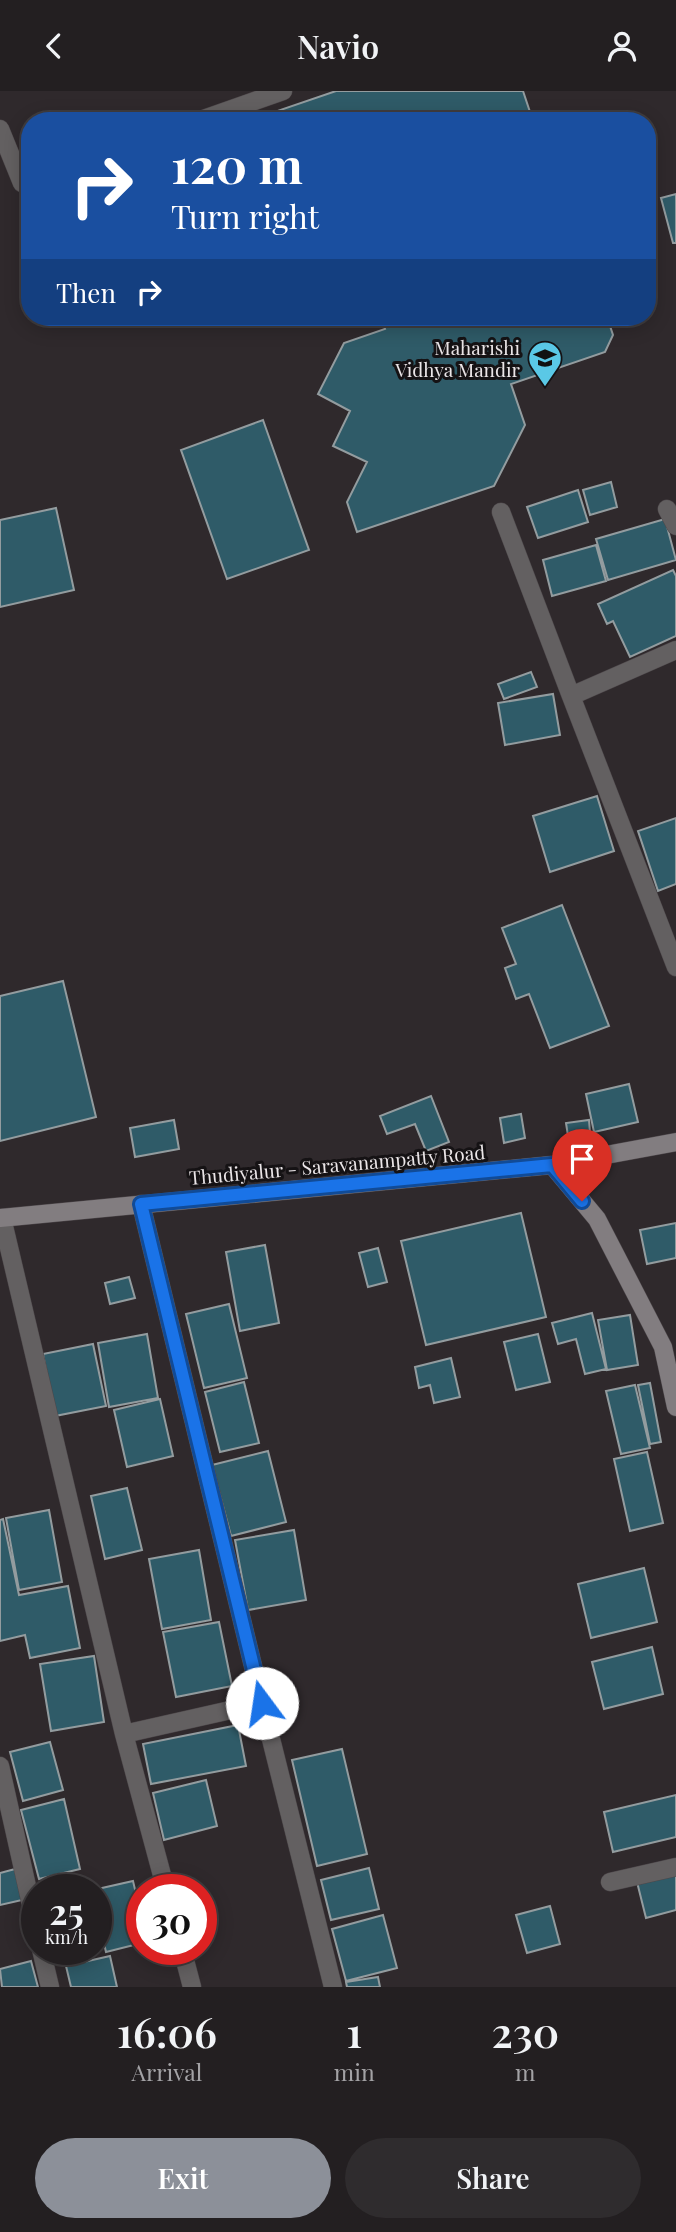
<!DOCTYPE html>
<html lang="en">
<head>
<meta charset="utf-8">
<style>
	:root { --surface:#231f21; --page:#2f2c2e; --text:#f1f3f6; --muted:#a3a2a5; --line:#403d3f; --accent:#8c9099 }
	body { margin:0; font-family:"Playfair Display",serif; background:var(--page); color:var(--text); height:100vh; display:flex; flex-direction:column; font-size:26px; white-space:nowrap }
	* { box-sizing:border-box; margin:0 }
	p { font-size:23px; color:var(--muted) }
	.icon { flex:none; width:38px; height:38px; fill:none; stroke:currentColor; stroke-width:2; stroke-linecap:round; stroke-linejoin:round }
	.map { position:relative; height:1896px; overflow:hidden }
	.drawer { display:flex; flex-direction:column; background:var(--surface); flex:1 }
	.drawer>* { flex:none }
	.hud { position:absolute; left:21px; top:21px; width:635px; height:214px; border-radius:28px; box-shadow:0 4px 18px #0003,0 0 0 2px var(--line); background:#1a4fa0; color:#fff; overflow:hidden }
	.speed { position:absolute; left:21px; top:1783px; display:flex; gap:14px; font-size:35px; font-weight:700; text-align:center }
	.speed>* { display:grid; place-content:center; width:91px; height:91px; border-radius:50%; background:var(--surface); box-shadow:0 4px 18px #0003,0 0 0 2px var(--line); line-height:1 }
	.speed small { font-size:18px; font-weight:400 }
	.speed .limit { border:10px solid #d22; background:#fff; color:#111 }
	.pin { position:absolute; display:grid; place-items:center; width:60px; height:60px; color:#fff; margin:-72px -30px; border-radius:50% 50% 50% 0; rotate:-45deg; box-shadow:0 0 7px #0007 }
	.pin .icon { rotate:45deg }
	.me { position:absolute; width:77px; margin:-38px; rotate:346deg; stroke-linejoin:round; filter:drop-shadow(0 0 5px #0008) }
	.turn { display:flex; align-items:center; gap:24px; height:147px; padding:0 35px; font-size:32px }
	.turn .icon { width:91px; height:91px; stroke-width:2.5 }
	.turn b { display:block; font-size:49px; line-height:60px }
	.then { display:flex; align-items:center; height:66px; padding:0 35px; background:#0003; gap:14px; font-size:26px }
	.eta { display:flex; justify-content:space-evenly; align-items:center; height:119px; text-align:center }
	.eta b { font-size:42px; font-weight:600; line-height:49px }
	.primary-button { display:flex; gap:14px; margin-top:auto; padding:14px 35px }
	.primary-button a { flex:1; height:80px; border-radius:42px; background:var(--accent); color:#fff; font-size:28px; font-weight:600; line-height:80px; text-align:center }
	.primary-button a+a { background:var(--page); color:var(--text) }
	header { display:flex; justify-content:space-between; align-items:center; height:91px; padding:0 35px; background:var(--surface); font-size:32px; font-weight:600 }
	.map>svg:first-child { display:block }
	.building { fill:#2f5b68; stroke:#939c9f; stroke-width:2 }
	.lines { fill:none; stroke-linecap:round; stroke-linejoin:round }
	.minor-casing { stroke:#4d474a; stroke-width:19 }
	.secondary-casing { stroke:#4d474a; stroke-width:19 }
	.minor { stroke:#636061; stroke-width:18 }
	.secondary { stroke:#827d80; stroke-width:18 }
	.route-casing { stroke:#114b97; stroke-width:18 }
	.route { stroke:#1a73e8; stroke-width:12 }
	.labels { text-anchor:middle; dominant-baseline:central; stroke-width:6; stroke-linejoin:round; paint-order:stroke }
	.poi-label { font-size:19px; fill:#eae5e7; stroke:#151214; text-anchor:end }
	.street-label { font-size:19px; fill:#eae5e7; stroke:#151214 }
</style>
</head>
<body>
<header><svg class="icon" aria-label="back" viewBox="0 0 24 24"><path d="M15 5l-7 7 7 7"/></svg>Navio<svg class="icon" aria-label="person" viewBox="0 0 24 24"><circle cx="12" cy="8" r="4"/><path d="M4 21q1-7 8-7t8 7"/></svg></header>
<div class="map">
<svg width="676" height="1896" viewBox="0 0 676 1896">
	<rect width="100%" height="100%" fill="#2f292c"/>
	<!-- building -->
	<path class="building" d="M336 0H523L533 30H248Z
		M676 103V152H673L661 107Z
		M374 226H607L613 244 605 261 511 293 525 334 494 395 357 441 347 411 367 371 333 355 350 320 318 303 344 252 385 238 382 230Z
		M263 329 309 459 227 488 181 359Z
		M611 391 617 416 590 424 583 399Z
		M578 399 588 431 538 447 527 416Z
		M56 417 74 499 0 516V429Z
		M665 428 676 469 608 489 596 448Z
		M596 454 606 490 552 505 543 469Z
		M673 479 676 485V545L630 566 613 530 607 533 598 513Z
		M531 581 537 596 504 608 498 593Z
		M553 603 560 644 505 654 498 612Z
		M597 705 614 760 550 781 533 725Z
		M676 727V793L658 800 638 740Z
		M562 814 609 935 550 957 529 903 516 908 505 877 516 873 502 837Z
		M63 890 96 1026 0 1050V905Z
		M629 993 638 1031 594 1041 586 1003Z
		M431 1005 449 1051 426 1060 415 1033 387 1043 380 1025Z
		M521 1023 525 1047 504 1052 500 1027Z
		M174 1029 179 1058 135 1066 130 1037Z
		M589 1029 590 1042 568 1045 566 1032Z
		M521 1122 546 1226 426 1254 401 1150Z
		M676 1132V1167L647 1173 640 1139Z
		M265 1154 279 1232 240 1240 226 1161Z
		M378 1157 387 1191 368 1196 359 1162Z
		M129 1186 135 1207 110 1213 105 1192Z
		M229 1213 247 1287 204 1297 186 1223Z
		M592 1222 606 1278 585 1283 576 1248 558 1253 552 1232Z
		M630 1224 638 1274 607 1279 598 1229Z
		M147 1243 158 1307 109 1316 98 1252Z
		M538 1243 550 1291 516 1299 504 1251Z
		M93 1253 106 1315 55 1325 43 1263Z
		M451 1267 460 1306 434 1312 430 1294 419 1297 415 1276Z
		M244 1291 259 1352 220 1361 205 1301Z
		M650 1292 661 1351 650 1353 638 1294Z
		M635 1294 650 1357 621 1363 606 1300Z
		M160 1308 173 1365 127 1376 114 1319Z
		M268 1360 286 1431 231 1445 212 1374Z
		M647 1361 663 1432 630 1440 614 1368Z
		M127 1397 142 1459 105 1468 91 1405Z
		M49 1419 62 1491 19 1499 6 1427Z
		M3 1428 19 1504 68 1495 80 1557 30 1567 25 1544 0 1550V1429Z
		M294 1439 306 1509 248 1519 235 1449Z
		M199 1459 211 1529 162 1538 149 1468Z
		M644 1477 657 1531 591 1547 578 1493Z
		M219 1531 232 1595 176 1606 163 1541Z
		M652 1556 663 1603 604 1618 592 1571Z
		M94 1565 104 1631 51 1640 40 1573Z
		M238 1634 246 1675 151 1693 143 1653Z
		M50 1651 63 1699 23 1710 10 1661Z
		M342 1658 367 1763 317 1775 292 1669Z
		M206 1689 217 1735 164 1749 153 1702Z
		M676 1704V1746L613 1761 604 1721Z
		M64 1708 80 1778 39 1788 21 1719Z
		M369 1777 379 1818 331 1829 321 1789Z
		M15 1778 22 1809 0 1814V1782Z
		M676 1781V1819L646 1827 637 1791Z
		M133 1790 142 1828V1852L106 1861 96 1819V1799H93Z
		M550 1815 560 1853 527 1862 516 1824Z
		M383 1824 397 1877 346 1890 332 1838Z
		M110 1865 117 1896H71L66 1875Z
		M31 1870 38 1896H2L0 1878Z
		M378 1886 380 1896H347L346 1891Z"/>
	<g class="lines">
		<!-- minor casing -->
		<g class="minor-casing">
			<path id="minor" d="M198 30 283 0
				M0 38 22 92 30 89
				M667 418 676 435
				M501 421 571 605 676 559
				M571 605 676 876
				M2 1127 124 1643 262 1612 141 1113
				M262 1612 333 1896
				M124 1643 166 1799
				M0 1675 37 1840
				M610 1791 676 1776
				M41 1858 50 1896
				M182 1858 192 1896"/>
		</g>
		<!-- secondary casing -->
		<g class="secondary-casing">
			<path id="secondary" d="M552 1074 597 1128 663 1256 676 1316
				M0 1127 552 1074 676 1051"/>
		</g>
		<!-- minor -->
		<use href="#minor" class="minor"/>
		<!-- secondary -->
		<use href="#secondary" class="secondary"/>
	</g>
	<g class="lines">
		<!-- route casing -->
		<g class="route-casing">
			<path id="route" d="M262 1612 141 1113 552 1074 582 1110"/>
		</g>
		<!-- route -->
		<use href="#route" class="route"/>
	</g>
	<!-- icons -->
	<defs>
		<g id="school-pin" transform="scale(1.75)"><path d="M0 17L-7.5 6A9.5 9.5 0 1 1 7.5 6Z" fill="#5ac8e6" stroke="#151214"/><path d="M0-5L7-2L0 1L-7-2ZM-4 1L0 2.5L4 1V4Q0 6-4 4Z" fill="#111"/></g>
	</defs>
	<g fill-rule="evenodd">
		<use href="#school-pin" x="545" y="267"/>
	</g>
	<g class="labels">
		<!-- poi labels -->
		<g class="poi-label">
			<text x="520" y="256">Maharishi<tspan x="520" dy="22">Vidhya Mandir</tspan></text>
		</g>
		<!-- street labels -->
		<g class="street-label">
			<text transform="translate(337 1073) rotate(-5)">Thudiyalur - Saravanampatty Road</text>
		</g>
	</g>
</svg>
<div class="speed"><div>25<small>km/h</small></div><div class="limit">30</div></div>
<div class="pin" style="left:582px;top:1110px;background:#d93025"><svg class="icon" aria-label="arrive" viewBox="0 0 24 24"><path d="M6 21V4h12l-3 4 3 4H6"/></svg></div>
<svg class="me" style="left:262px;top:1612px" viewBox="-20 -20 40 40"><circle r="19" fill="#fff"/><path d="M0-13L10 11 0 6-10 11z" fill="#1a73e8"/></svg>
<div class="hud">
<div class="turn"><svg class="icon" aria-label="right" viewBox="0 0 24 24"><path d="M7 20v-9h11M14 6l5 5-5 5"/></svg><div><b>120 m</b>Turn right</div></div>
<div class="then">Then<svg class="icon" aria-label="right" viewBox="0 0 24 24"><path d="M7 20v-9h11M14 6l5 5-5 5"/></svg></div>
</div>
</div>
<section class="drawer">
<div class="eta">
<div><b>16:06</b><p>Arrival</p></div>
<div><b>1</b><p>min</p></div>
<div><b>230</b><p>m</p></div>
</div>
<div class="primary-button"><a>Exit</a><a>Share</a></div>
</section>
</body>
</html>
